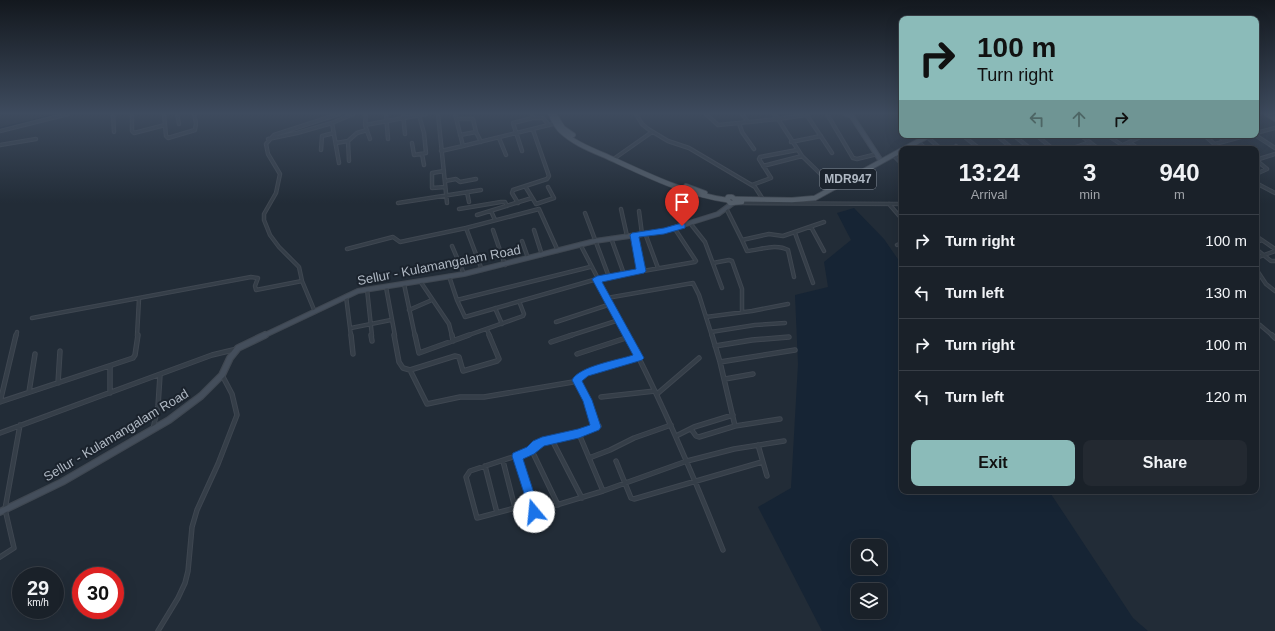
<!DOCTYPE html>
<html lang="en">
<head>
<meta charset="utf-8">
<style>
	:root { --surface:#1a2129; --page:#232931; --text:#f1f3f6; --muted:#9fa3a8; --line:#383e46; --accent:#8bbbb9 }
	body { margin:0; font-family:Helvetica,sans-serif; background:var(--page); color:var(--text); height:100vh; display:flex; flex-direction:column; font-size:15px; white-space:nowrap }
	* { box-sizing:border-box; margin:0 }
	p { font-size:13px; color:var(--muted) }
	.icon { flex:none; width:22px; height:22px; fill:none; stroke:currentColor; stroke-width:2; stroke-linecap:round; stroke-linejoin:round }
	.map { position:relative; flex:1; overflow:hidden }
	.sheet { position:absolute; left:899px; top:146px; width:360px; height:348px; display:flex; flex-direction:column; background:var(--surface); border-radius:8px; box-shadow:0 4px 16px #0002,0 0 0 1px var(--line) }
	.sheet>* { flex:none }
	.banner { position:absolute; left:899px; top:16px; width:360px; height:122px; border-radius:8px; box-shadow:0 4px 16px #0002,0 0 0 1px var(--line); background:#8bbbb9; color:#111; overflow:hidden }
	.buttons { position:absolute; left:851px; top:539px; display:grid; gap:8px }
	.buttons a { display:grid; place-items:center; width:36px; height:36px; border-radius:8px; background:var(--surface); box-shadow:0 4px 16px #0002,0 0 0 1px var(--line); font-size:20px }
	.speed { position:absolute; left:12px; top:567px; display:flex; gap:8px; font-size:20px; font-weight:700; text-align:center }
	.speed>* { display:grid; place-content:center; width:52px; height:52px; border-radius:50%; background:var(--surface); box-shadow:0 4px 16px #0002,0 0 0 1px var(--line); line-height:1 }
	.speed small { font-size:10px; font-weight:400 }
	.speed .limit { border:6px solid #d22; background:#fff; color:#111 }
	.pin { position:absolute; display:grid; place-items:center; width:34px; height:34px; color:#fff; margin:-41px -17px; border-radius:50% 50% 50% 0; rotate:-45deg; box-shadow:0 0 4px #0007 }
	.pin .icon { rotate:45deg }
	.me { position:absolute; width:44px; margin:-22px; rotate:343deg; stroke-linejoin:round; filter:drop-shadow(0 0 3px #0008) }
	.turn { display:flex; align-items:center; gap:14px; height:84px; padding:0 12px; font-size:18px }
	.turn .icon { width:52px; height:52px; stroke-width:2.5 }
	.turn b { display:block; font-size:28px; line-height:34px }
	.lanes { display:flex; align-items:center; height:38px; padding:0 12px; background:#0003; justify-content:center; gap:20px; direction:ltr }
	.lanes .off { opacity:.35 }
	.eta { display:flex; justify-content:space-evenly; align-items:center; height:68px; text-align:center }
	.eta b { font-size:24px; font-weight:600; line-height:28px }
	.cta { display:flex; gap:8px; margin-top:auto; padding:8px 12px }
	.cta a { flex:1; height:46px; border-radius:8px; background:var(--accent); color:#111; font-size:16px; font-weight:600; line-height:46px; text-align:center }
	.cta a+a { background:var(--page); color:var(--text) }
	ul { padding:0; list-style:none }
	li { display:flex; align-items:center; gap:12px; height:52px; padding:0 12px; border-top:1px solid var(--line) }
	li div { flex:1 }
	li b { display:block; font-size:15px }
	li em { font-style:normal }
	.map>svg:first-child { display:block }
	.water { fill:#162434; fill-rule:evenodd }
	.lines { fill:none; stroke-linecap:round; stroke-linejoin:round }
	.canal { stroke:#162434; stroke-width:3.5 }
	.street-far1-casing { stroke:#3f4751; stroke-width:4.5 }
	.street-casing { stroke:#3f4751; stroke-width:5.5 }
	.secondary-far1-casing { stroke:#3f4751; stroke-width:6 }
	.secondary-casing { stroke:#3f4751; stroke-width:8 }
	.primary-casing { stroke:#3f4751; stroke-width:6 }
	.street-far1 { stroke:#353e48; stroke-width:2.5 }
	.street { stroke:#353e48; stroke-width:3.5 }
	.secondary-far1 { stroke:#444e5b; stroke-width:4 }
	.secondary { stroke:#444e5b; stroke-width:5.5 }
	.primary { stroke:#535d68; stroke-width:4.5 }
	.route { fill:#1a73e8; stroke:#114b97 }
	.labels { text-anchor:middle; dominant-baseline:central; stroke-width:4; stroke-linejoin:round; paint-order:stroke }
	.shield { fill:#1b232d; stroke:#838c97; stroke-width:1 }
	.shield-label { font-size:12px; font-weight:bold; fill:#b0b9c4 }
	.street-label { font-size:13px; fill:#b0b9c4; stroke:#1b232d }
</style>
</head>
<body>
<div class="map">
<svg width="1275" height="631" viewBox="0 0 1275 631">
	<rect width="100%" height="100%" fill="#222c37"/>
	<!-- water -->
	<path class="water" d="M854 208 884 239 902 265V491H1049L1133 618 1148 631H822L758 507 791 488 798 364 795 295 828 287 824 262 851 240 837 213ZM858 546H880V568H858ZM858 590H880V612H858Z"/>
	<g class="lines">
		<!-- canal -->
		<path class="canal" d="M0 129 62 114"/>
		<!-- street-far1 casing -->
		<g class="street-far1-casing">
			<path id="street-far1" d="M113 114 114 132
				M132 114V131L134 133 165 125
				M164 114 166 136 168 138 195 130 196 123 194 114
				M177 114 179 124
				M386 114 388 139
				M403 114 405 134
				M438 114 447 203
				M455 114 463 146 557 123
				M532 114 533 118H543L549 125
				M636 114 642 124 648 129 668 141 689 148 755 187 764 201
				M706 114 718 125 778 119 802 156 835 188
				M742 114 748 122
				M774 114 778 119 806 115
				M806 114 832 153
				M827 114 853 158 857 159 877 154
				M456 119H473L476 132 481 142
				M739 123 742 132 754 149
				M365 125 366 114
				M0 131 68 114
				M1256 133 1275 128
				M460 135 476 132
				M962 135 980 149
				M996 135 1013 149
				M1013 135 1031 149
				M1036 135 1053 149
				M1080 135 1099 149
				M1107 135 1122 145
				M1130 135 1136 139 1144 135
				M1204 135 1220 149
				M1218 135 1225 141
				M1255 135 1275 148
				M927 137 941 149
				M499 138 506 155
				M268 139 297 133 332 123
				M370 139 365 125 426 114
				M348 141 357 133 367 130
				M791 142 821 136
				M918 142 926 149
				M1129 142 1139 149
				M336 143 348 141 349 161
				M412 143 414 155 426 153 424 133 419 115
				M1215 144 1248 135
				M0 145 36 139
				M956 146 960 149
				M1070 149 1090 142
				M1114 149 1136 139
				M321 150 322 136 334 133
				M441 151 463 146
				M522 151 513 123 533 118
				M422 154 424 165
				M893 155 902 164
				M615 158 652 132
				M1256 160 1267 169 1256 174
				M1256 160 1275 154
				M339 163 332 123 353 114
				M763 166 802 156
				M444 171 432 173V188L445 187
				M445 181 456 179 460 182 476 179
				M1256 183 1275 193
				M752 185 771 178 759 159 760 157 797 150
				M525 186 536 204
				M467 192 469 202
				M398 203 481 190
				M518 203 512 193 513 190 547 179 549 176 533 130
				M740 203 902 204
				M536 204 554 198 548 187
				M889 204 902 219
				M726 208 742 240 769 234 783 236 824 222
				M459 209 501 202H505L507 206
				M621 209 627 236
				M491 211 495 220
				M639 211 642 234
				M585 213 609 277
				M477 215 532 198
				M690 223 705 242 722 288
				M811 227 824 251
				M493 230 505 265
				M534 230 542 255
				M645 233 658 268
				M795 233 813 283
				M634 235 641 271
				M1256 236 1262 240
				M611 238 624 274
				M742 240 747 251C760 250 776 243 788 250L794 277
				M522 241 528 258
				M1256 242 1262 240 1275 249
				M580 244 628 336
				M897 245 902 243
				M452 246 464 274
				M347 249 393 237 400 242 466 228
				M1256 249 1271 261H1275
				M1256 258 1275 251
				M713 263 729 260 732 261 742 289V312
				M1256 269 1266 284 1275 291
				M482 270 466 228 539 209 558 251
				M449 276 457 300 590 267
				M420 281 449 324 452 336
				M404 284 415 336
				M386 287 395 336
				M367 289 372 336
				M346 296 351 336
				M607 298 693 283 699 295 712 336
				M457 300 465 317 597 279 695 262 696 261 675 229
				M495 308 502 324
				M409 310 432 300
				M315 312 302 281 299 267 279 247 270 235 264 220V214L276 193 280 174 268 154 266 144 274 135 339 114
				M706 317 752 311 788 304
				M32 318 251 277 258 278 255 286 256 290 302 281
				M556 322 611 304
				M1260 325 1273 336
				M351 328 391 320
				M487 330 490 336
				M711 332 755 325 785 323
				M16 336 17 332
				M137 336 139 299
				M466 336 523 316 524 314 519 301
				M569 336 619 320"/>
		</g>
		<!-- street casing -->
		<g class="street-casing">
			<path id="street" d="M351 335 353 354
				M371 335 372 341
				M394 335 399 362 403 368 410 370 427 404 460 397H484L573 382 585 373 639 358
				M415 335 419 353 469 335
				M452 335 453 341
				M627 335C664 405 694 477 723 550
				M712 335 720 362 795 350
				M1272 335 1275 338
				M551 342 572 335
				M715 346 752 340 789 337
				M577 354 629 337
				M720 362 735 426
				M110 367V393
				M410 370 455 356 459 357 463 371 497 361 499 359 489 335
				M725 379 753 374
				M577 380 588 401 595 427
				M58 383 60 351
				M29 392 35 354
				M657 394 699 358
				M601 397 655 391
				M0 402 133 358 135 355 138 335
				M0 402 16 335
				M153 429 158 406 160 375
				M691 429 696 436 699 437 735 426 780 419
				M0 433 212 355 237 349
				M579 434 599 426
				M579 434 603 491 520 516 515 508 477 518 466 477 470 471 531 451 542 441Z
				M676 436 694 427 733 415
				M552 440 582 498
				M758 445 767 476
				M534 455 558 505
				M517 456 535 512
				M589 458 610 450 634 438 671 425
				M503 461 515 508
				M616 461 631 498 634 499 762 462
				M485 466 497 513
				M603 491 687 461 734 449 784 441
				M0 557 14 548 5 509 20 425
				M158 631 178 598 185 583 188 571 192 527 197 510 218 464 237 415 232 394 222 375"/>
		</g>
		<!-- secondary-far1 casing -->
		<g class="secondary-far1-casing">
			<path id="secondary-far1" d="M846 114 851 115 881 161
				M263 336 358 291 464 274 595 241 664 231 718 214 733 203"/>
		</g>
		<!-- secondary casing -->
		<g class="secondary-casing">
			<path id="secondary" d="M0 512 62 482 169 420 201 396 222 375 230 358 238 348 265 335"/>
		</g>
		<!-- primary casing -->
		<g class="primary-casing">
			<path id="primary" d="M551 114C553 120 556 125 560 130 573 143 592 150 608 157 647 175 685 194 727 200
				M554 114 563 128 573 135
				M1267 114 1275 119
				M904 149 930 135
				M686 186 705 193
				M736 199 792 200 815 198 902 150
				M736 200 732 197H728L727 199 730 203 742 202"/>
		</g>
		<!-- street-far1 -->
		<use href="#street-far1" class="street-far1"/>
		<!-- street -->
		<use href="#street" class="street"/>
		<!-- secondary-far1 -->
		<use href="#secondary-far1" class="secondary-far1"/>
		<!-- secondary -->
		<use href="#secondary" class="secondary"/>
		<!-- primary -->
		<use href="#primary" class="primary"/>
	</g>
	<!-- sky -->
	<linearGradient id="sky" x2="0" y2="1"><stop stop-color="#13181e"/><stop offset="0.56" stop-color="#3e4b5e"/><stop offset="1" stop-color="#3e4b5e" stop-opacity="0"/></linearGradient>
	<rect width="1275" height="203" fill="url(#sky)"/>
	<!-- route -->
	<path class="route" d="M682 223 685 224V228L664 234 639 237 646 271 644 273 602 282 644 358 642 360 639 361 588 376 582 381 592 400 601 427 599 430 579 438 544 446 534 454 523 459 540 512 538 515 534 517 531 515 512 456 513 453 527 447 533 441 542 437 578 429 590 425 583 401 572 380C579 366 618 360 633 355L592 279 597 276 636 269 630 235 632 233 664 228Z"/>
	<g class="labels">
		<!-- shield labels -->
		<rect class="shield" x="820" y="169" width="56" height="20" rx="3"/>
		<g class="shield-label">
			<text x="848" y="179">MDR947</text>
		</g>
		<!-- street labels -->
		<g class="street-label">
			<text transform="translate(439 265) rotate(-11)">Sellur - Kulamangalam Road</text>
			<text transform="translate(116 435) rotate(-31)">Sellur - Kulamangalam Road</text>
		</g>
	</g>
</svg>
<div class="buttons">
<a><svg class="icon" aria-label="search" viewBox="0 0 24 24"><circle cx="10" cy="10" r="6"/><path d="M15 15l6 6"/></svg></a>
<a><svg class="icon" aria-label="layers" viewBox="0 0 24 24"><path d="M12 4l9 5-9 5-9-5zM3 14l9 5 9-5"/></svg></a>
</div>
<div class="speed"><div>29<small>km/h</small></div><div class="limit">30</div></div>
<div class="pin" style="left:682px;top:226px;background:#d93025"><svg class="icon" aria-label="arrive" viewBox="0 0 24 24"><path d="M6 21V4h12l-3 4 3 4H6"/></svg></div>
<svg class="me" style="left:534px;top:512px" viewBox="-20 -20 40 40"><circle r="19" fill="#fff"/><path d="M0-13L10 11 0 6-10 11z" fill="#1a73e8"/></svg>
<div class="banner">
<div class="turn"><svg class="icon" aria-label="right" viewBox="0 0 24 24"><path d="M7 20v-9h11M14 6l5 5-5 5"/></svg><div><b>100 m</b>Turn right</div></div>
<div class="lanes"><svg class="icon off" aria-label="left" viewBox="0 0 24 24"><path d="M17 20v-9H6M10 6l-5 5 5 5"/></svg><svg class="icon off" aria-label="ahead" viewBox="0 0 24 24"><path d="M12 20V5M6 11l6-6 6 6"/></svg><svg class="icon" aria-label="right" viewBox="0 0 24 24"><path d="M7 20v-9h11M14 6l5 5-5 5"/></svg></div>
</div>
<section class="sheet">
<div class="eta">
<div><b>13:24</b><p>Arrival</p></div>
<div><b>3</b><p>min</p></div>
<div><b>940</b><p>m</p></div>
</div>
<ul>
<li><svg class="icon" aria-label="right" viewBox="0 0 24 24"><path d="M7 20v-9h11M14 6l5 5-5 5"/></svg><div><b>Turn right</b></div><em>100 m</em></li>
<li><svg class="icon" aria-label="left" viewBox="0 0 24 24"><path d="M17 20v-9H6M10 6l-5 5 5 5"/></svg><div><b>Turn left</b></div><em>130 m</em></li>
<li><svg class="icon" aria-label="right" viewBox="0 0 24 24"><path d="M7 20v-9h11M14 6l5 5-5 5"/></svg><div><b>Turn right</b></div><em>100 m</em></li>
<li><svg class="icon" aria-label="left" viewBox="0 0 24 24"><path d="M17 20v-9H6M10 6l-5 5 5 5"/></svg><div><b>Turn left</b></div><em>120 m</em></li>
</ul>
<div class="cta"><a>Exit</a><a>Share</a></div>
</section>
</div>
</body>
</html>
